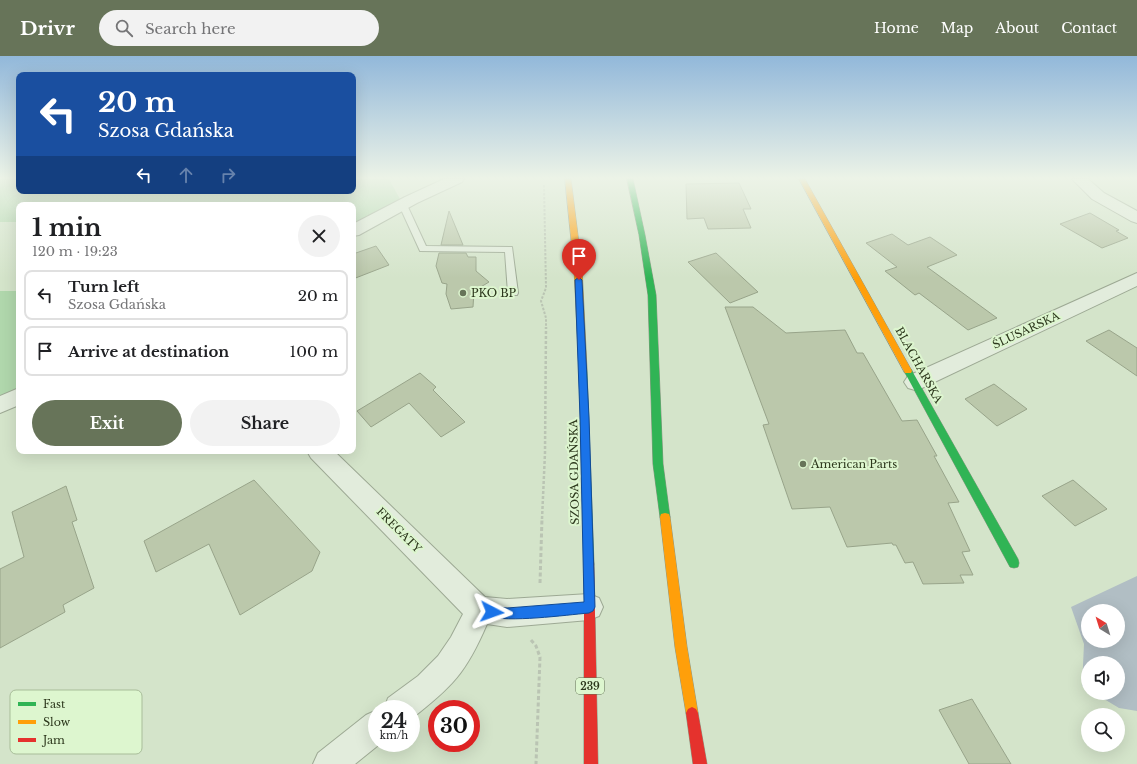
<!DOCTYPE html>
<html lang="en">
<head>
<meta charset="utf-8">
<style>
	:root { --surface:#fff; --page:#f2f2f2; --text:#202124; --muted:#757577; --line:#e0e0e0; --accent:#677459 }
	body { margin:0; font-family:"Libre Baskerville",serif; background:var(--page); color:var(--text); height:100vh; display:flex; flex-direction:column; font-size:15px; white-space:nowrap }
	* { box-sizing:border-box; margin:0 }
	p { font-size:13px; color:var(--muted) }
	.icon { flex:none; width:22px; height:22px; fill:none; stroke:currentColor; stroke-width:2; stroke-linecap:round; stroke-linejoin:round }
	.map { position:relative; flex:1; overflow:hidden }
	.sheet { position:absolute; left:16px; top:146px; width:340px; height:252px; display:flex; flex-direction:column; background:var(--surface); border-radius:8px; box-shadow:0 4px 16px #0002 }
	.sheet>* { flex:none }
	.top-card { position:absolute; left:16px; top:16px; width:340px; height:122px; border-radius:8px; box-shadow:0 4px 16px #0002; background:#1a4fa0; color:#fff; overflow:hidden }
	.needle { width:26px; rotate:322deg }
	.buttons { position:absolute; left:1081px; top:548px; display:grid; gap:8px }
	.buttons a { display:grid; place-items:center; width:44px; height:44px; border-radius:50%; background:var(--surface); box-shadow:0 4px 16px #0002; font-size:20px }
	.speed { position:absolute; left:368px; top:644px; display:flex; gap:8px; font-size:20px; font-weight:700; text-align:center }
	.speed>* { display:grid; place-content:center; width:52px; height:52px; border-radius:50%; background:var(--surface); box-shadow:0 4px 16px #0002; line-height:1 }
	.speed small { font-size:10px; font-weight:400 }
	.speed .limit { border:6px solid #d22; background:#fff; color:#111 }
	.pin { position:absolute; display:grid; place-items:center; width:34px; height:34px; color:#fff; margin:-41px -17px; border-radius:50% 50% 50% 0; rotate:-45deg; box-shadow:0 0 4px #0007 }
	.pin .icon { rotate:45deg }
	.me { position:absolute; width:44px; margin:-22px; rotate:94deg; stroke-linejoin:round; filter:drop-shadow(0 0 3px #0008) }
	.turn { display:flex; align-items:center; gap:14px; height:84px; padding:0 16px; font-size:18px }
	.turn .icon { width:52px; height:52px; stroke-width:2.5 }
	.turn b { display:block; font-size:28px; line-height:34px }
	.lanes { display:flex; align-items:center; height:38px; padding:0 16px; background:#0003; justify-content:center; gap:20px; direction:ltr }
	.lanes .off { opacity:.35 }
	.round { display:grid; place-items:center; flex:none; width:42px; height:42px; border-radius:21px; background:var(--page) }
	.head { display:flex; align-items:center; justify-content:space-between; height:68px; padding:0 16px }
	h1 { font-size:24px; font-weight:700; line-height:30px }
	.button { display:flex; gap:8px; margin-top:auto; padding:8px 16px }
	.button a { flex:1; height:46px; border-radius:24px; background:var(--accent); color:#fff; font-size:16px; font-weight:700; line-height:46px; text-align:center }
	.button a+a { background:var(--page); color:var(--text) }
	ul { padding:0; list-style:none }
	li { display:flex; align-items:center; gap:12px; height:50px; margin:0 8px 6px; padding:0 8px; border:2px solid var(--line); border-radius:8px }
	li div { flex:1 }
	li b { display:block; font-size:15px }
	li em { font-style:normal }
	header { display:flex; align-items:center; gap:24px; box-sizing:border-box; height:56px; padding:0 20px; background:var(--accent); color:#fff }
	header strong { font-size:19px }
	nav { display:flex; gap:22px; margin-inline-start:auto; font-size:14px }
	.search { width:280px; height:36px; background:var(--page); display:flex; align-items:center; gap:10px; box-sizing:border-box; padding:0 14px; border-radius:22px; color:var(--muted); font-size:15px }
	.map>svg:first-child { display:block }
	.green { fill:#b0d7ac }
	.water { fill:#b1bec4; fill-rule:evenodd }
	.building { fill:#bbc8ab; stroke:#98a48a }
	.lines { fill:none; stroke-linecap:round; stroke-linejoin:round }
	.lane-casing { stroke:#9da994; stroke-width:2 }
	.street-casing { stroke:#9da994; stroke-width:2 }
	.fast-casing { stroke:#8d9884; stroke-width:1 }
	.slow-casing { stroke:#8d9884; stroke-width:1 }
	.jam-casing { stroke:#8d9884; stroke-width:1 }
	.path-far2 { stroke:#bac4b3; stroke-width:2; stroke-dasharray:2.5 1.5; stroke-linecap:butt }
	.path-far1 { stroke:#bac4b3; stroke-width:2.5; stroke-dasharray:3 2; stroke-linecap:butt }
	.path { stroke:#bac4b3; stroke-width:3; stroke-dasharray:4 2.5; stroke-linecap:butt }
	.lane { fill:#e2ecdc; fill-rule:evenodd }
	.street { fill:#e2ecdc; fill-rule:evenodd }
	.fast { fill:#30b455; fill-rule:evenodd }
	.slow { fill:#ff9f0a; fill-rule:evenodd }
	.jam { fill:#e5322d; fill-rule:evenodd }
	.route { fill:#1a73e8; stroke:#114b97 }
	.poi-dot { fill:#677459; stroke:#ddf6cf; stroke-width:1.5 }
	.labels { text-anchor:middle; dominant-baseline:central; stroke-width:4; stroke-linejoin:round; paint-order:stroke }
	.shield { fill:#ddf6cf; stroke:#617052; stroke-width:1 }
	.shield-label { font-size:10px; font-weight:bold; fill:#2c371c }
	.poi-label { font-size:11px; fill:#2c371c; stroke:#ddf6cf; text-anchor:start }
	.street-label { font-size:11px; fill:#2c371c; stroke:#ddf6cf }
	.key { fill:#ddf6cf; stroke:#a8bd99; stroke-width:1 }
	.key-label { font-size:11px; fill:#2c371c }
</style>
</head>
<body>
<header>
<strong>Drivr</strong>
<div class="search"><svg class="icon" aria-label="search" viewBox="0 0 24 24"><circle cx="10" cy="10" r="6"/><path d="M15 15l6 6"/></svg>Search here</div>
<nav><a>Home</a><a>Map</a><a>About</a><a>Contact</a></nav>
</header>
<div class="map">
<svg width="1137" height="708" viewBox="0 0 1137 708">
	<rect width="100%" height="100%" fill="#d4e4ca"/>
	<!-- green -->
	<path class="green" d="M0 123H19V135H353V123H389L401 145 353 170V149H19V166H0Z
		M0 235H19V335L0 345Z"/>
	<!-- water -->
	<path class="water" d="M1137 520V655L1119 652 1094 637H1118V607H1088V633L1082 630 1084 588 1071 551ZM1088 555H1118V585H1088Z"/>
	<!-- building -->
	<path class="building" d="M739 127 751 153H743L751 172 708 173 704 162 687 163 686 128Z
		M449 155 463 189H441Z
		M1090 157 1119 174 1116 175 1128 182 1102 192 1060 168Z
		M892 178 908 189 930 181 957 199 927 211 997 262 968 274 919 237 915 239 885 215 897 211 866 187Z
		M376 190 389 209 353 223V198Z
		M439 197H466L468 201H476V215L489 226 474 235 473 251 451 253 446 238 447 228 442 227 436 210Z
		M716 197 758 236 730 247 688 206Z
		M725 251H753L786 277 845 274 857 297H863L902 365 917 364 937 400H934L959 446 948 447 970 495 962 496 973 519H960L964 527 923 528 913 506 905 507 896 489H893L892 487 847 491 830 451 792 453 763 369 769 368Z
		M1109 274 1137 292V320L1086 285Z
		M420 317 436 331 433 334 465 366 441 381 409 347 371 371 357 355Z
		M994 328 1027 353 997 370 965 343Z
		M254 424 320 496 312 515 240 559 209 488 156 516 144 485Z
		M1073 424 1107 453 1075 470 1042 440Z
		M66 430 77 464 72 466 94 532 63 549 65 556 0 592V513L24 501 12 456Z
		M972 643 1011 708H969L939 654Z"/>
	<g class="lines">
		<!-- lane casing -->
		<g class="lane-casing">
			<path id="lane" d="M403 146 407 149 426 190 512 191 518 237 517 239H509L508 237 505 196 420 195 399 149Z"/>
		</g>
		<!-- street casing -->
		<g class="street-casing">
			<path id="street" d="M444 123H464L462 126 417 147 359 179 353 180V168L405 141Z
				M1072 123H1088L1104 137 1137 155V167L1131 165 1092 143Z
				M1137 217V230L922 332 915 334 908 332 904 326 908 320Z
				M19 332V349L0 357V340Z
				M307 395H334L485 541 507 543 589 538 599 542 603 551 599 560 589 564 507 571 487 568C466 617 452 631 411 663V653H384L388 642 418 620 438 600 451 581 463 558 311 402Z
				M377 654V687H381L355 708H313L318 697 366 659Z"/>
		</g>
		<!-- fast casing -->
		<g class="fast-casing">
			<path id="fast" d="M627 123H633L645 179 656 239 663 408 670 461 669 464 665 465 661 464 660 461 653 408 648 239 639 179Z
				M583 311 587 314 594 508 593 512 589 513 585 512 584 508 579 314Z
				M908 312 911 313 1018 503 1019 507 1018 511 1014 512 1010 511 904 315Z"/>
		</g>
		<!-- slow casing -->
		<g class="slow-casing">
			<path id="slow" d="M565 123H571L582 212 587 314 583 317 579 314 574 212Z
				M799 123H805L912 315 911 317H905Z
				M665 457 669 458 670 461 687 591 698 657 696 661 692 663 688 661 686 657 675 591 660 461 661 458Z"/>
		</g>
		<!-- jam casing -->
		<g class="jam-casing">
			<path id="jam" d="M589 503 593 504 594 508 598 708H584V508L585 504Z
				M692 651 696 653 698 657 707 708H693L686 657 688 653Z"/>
		</g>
		<!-- path-far2 -->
		<path class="path-far2" d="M544 129 546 232 541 245 546 262V272"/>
		<!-- path-far1 -->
		<path class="path-far1" d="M542 463 545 397 546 271"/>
		<!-- path -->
		<path class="path" d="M540 527 542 462
			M531 584 536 590 540 601 536 708"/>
		<!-- lane -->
		<use href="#lane" class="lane"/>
		<!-- street -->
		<use href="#street" class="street"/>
		<!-- fast -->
		<use href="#fast" class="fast"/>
		<!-- slow -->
		<use href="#slow" class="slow"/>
		<!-- jam -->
		<use href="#jam" class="jam"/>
	</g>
	<!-- sky -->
	<linearGradient id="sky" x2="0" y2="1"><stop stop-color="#92b8da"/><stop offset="0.55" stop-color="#ecf3e7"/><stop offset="1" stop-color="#ecf3e7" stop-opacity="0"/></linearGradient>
	<rect width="1137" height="222" fill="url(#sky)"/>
	<!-- route -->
	<path class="route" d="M579 221 582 224 589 361 595 551 593 555 589 557C566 559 507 567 488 560L486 556 488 552 492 550 507 552 584 546 580 361 575 224Z"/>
	<!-- markers -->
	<g class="poi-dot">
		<circle cx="463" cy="237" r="4"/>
		<circle cx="803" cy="408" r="4"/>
	</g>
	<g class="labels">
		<!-- shield labels -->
		<rect class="shield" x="576" y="622" width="28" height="16" rx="3"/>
		<g class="shield-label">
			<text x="590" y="630">239</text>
		</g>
		<!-- poi labels -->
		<g class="poi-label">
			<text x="471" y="237">PKO BP</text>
			<text x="811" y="408">American Parts</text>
		</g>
		<!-- street labels -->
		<g class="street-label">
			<text transform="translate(1026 274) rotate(-25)">ŚLUSARSKA</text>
			<text transform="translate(919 309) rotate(61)">BLACHARSKA</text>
			<text transform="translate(574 416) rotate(-91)">SZOSA GDAŃSKA</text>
			<text transform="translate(399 474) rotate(45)">FREGATY</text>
		</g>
	</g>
	<!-- legend -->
	<rect x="10" y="634" width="132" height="64" rx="6" class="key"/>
	<rect x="18" y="646" width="18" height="4" fill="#30b455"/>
	<rect x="18" y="664" width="18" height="4" fill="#ff9f0a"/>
	<rect x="18" y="682" width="18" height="4" fill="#e5322d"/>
	<g class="key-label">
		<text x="43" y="652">Fast</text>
		<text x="43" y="670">Slow</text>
		<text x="43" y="688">Jam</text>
	</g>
</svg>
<div class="buttons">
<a><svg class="needle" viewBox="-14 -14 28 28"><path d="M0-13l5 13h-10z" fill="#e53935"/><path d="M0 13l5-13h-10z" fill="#757577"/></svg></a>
<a><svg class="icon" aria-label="sound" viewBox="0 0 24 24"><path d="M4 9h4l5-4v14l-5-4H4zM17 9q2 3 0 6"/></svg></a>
<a><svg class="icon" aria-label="search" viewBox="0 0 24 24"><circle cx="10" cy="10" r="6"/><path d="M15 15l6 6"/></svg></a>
</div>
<div class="speed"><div>24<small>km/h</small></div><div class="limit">30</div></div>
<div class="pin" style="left:579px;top:224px;background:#d93025"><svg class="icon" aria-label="arrive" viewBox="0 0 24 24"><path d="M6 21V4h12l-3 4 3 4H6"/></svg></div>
<svg class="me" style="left:492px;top:556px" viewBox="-20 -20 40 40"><path d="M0-17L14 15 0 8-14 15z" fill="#1a73e8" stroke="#fff" stroke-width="4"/></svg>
<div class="top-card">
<div class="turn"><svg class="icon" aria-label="left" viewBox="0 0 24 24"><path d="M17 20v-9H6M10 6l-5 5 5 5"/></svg><div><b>20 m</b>Szosa Gdańska</div></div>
<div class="lanes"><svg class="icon" aria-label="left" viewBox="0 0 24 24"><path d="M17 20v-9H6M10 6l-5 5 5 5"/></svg><svg class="icon off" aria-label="ahead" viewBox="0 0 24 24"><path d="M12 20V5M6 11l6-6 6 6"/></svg><svg class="icon off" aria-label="right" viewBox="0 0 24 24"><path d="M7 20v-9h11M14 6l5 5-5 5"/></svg></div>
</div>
<section class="sheet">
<div class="head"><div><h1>1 min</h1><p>120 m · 19:23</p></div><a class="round"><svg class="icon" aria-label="close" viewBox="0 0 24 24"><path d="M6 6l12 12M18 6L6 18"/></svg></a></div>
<ul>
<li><svg class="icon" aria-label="left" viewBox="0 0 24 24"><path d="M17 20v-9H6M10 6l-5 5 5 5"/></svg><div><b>Turn left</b><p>Szosa Gdańska</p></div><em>20 m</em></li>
<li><svg class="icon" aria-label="arrive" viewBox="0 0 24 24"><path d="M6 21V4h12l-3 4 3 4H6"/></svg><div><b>Arrive at destination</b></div><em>100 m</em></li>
</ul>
<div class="button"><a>Exit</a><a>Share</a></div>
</section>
</div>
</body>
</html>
